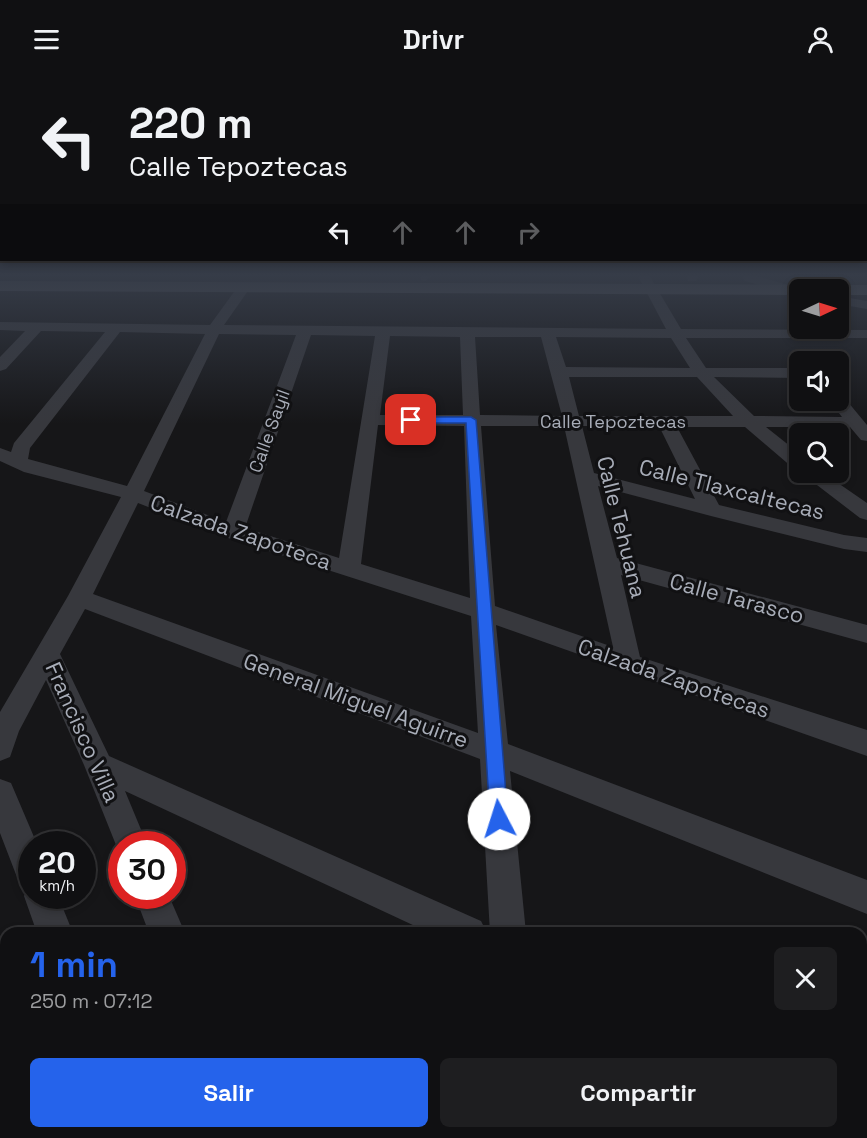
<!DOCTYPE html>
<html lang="es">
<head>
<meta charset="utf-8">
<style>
	:root { --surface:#101012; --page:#1e1e20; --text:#f1f3f6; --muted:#9c9d9f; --line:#303032; --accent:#2563eb }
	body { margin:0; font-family:"Space Grotesk",sans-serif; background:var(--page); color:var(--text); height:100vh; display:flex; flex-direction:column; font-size:22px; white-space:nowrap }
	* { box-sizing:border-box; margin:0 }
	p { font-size:20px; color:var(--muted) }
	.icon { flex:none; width:33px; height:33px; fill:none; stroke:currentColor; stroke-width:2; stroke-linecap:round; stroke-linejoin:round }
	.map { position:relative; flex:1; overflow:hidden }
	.side { position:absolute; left:0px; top:849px; width:867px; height:212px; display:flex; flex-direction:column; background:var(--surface); border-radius:18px 18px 0 0; box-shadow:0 3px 9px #0003,0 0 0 2px var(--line) }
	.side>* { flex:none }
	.guide { position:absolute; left:0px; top:0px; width:867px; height:183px; box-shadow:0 3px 9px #0003,0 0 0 2px var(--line); background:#101012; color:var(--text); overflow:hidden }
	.needle { width:39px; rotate:86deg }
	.buttons { position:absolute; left:789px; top:201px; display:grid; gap:12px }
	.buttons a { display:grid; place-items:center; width:60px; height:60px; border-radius:9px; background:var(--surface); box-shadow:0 3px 9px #0003,0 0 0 2px var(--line); font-size:30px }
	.speed { position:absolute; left:18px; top:753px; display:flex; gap:12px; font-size:30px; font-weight:700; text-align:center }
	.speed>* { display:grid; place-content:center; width:78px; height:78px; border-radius:50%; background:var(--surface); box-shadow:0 3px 9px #0003,0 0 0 2px var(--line); line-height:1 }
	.speed small { font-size:15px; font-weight:400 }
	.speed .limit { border:9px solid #d22; background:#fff; color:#111 }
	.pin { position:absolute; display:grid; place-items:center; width:51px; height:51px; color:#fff; margin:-26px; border-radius:12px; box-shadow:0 3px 9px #0006 }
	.me { position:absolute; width:66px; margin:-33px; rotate:355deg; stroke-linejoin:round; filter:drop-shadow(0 0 4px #0008) }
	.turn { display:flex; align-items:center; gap:21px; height:126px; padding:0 30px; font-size:27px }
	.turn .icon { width:78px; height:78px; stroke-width:2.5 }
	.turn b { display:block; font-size:42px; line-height:51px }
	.lanes { display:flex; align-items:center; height:57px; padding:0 30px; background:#0003; justify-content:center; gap:30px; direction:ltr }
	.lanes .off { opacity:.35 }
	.round { display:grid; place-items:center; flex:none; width:63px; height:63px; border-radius:9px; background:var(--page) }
	.overview { display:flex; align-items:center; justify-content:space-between; height:102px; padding:0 30px }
	h1 { font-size:36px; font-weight:700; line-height:45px; color:var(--accent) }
	.action { display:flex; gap:12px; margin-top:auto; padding:12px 30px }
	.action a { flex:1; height:69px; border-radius:9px; background:var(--accent); color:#fff; font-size:24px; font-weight:700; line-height:69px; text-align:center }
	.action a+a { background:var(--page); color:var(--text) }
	header { display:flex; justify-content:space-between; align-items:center; height:78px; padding:0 30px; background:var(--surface); font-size:27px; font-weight:700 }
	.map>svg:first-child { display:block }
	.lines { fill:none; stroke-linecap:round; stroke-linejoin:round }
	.minor { fill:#37383d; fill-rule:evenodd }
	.major { fill:#53555c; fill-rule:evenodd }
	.route { fill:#2563eb; stroke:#184099; stroke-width:1.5 }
	.labels { text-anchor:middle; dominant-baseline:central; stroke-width:6; stroke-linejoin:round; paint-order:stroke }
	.far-street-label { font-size:18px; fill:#a8adb8; stroke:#111113 }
	.street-label { font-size:22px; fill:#a8adb8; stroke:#111113 }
</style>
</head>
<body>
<header><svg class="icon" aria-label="menu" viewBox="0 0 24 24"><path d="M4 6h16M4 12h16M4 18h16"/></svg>Drivr<svg class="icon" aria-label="person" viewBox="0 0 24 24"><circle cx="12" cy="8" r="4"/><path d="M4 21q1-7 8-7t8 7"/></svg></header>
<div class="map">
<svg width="867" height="1060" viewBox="0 0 867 1060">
	<rect width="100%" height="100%" fill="#161618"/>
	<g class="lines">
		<!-- minor -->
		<path class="minor" d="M420 197H433L425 203 421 202Z
			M641 197H649L681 251 867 252V260H686L706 290H800V300L714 299 754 338 842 339 829 322H838V317L843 318 867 347V363L861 362 850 349H766L800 376V392L793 390 745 349H677L719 427 844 457 867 460V474L844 471 711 438 598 408 617 480 867 547V565L621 497 640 579 867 652V678L496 547 508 666 867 802V836L510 693 526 855H490L480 681 85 531 60 576 109 678 481 843 487 855H430L125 713 147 766H122V778L120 777 84 687 46 602 19 653 10 679 0 683V634L68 518 121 419 24 394 0 383V370L11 374 14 365 105 254 41 253 6 291 0 293V279L25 253 0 252V244L210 247 239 207 244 206 250 210 224 247 666 251 639 200ZM120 254 205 256 127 408 28 381 30 370ZM219 256 296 257 226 444 144 413ZM311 257 375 258 339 480 245 450ZM390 258 460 259 463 337H380ZM475 259H541L562 338 480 337ZM556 259 671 260 690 290 566 289ZM569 299H697L733 338H579ZM378 347 464 348 470 520 361 486ZM481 348H564L613 569 495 528ZM582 348H659L695 421 594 395ZM138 425 225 459 471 538 478 655 93 516Z
			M687 197H699L696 203H688Z
			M745 197H753L805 212H800V218L745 203 743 200Z
			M838 218 867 223V231L838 226Z
			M800 394H822L867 425V442L860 440Z
			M0 701 11 705 37 766H32V818H58L73 855H37L24 818 27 810 20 807 0 755Z
			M135 818H169L185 855H149Z
			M861 1022 867 1025V1060H851L845 1054H861Z
			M231 1054H274L276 1060H233Z
			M506 1054H548V1060H506Z"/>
		<!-- major -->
		<path class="major" d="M0 203 867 207V217H838V212H800V217L0 213Z"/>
	</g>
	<!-- sky -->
	<linearGradient id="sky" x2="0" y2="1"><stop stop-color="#0c0c0d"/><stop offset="0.57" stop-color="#363c48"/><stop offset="1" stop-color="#363c48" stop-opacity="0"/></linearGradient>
	<rect width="867" height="346" fill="url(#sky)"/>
	<!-- route -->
	<path class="route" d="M471 339 476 342 508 741 505 747 499 750 493 747 490 741 466 345H411L406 342 411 339Z"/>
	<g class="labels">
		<!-- far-street labels -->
		<g class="far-street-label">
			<text x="613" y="343">Calle Tepoztecas</text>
			<text transform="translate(269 353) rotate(-70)">Calle Sayil</text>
		</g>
		<!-- street labels -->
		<g class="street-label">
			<text transform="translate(732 411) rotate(14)">Calle Tlaxcaltecas</text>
			<text transform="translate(622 449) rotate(76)">Calle Tehuana</text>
			<text transform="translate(241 454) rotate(19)">Calzada Zapoteca</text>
			<text transform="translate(737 520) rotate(15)">Calle Tarasco</text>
			<text transform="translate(674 600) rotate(19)">Calzada Zapotecas</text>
			<text transform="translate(356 622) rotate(20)">General Miguel Aguirre</text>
			<text transform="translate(83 654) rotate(66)">Francisco Villa</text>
		</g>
	</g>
</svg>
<div class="buttons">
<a><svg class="needle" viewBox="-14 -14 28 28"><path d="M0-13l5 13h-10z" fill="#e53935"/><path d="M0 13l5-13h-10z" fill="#9c9d9f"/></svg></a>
<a><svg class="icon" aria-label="sound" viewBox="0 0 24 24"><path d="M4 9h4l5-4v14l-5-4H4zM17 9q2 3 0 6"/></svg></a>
<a><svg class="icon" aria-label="search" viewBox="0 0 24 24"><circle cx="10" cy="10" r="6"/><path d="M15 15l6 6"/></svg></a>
</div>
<div class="speed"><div>20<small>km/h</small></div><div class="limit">30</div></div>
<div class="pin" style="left:411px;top:342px;background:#d93025"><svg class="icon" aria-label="arrive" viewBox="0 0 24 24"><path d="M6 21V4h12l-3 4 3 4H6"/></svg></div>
<svg class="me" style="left:499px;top:741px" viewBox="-20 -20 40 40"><circle r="19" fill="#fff"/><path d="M0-13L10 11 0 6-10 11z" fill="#2563eb"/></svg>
<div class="guide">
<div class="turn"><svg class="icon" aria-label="left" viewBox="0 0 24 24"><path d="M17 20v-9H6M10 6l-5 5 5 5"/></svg><div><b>220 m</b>Calle Tepoztecas</div></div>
<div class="lanes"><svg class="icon" aria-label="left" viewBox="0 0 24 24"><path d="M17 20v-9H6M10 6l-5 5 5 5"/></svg><svg class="icon off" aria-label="ahead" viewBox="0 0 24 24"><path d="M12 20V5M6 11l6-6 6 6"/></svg><svg class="icon off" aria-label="ahead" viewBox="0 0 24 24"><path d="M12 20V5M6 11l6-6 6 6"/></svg><svg class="icon off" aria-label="right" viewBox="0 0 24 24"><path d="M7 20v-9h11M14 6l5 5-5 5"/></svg></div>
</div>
<section class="side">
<div class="overview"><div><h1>1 min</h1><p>250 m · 07:12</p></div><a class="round"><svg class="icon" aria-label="close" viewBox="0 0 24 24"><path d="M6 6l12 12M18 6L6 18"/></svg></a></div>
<div class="action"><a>Salir</a><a>Compartir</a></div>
</section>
</div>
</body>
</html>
